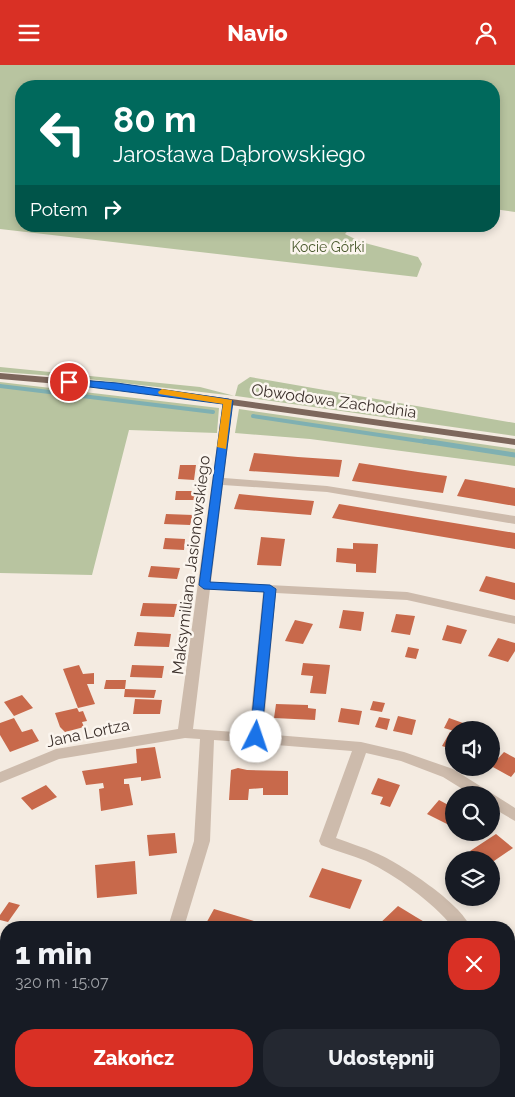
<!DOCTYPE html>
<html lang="pl">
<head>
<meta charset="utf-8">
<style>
	:root { --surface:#171b24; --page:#242831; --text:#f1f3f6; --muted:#9ea1a6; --accent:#d93025 }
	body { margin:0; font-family:Raleway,sans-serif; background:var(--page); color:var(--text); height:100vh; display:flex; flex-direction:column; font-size:19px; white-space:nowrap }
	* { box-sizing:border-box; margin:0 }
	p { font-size:16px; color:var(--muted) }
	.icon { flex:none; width:28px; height:28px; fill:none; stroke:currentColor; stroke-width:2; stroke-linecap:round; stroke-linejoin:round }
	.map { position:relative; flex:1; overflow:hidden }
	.side { position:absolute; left:0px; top:856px; width:515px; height:176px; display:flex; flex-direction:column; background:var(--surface); border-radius:20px 20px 0 0; box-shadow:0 2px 8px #0003 }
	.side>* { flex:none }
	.banner { position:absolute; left:15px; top:15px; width:485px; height:152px; border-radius:20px; box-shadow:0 2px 8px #0003; background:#00695c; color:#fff; overflow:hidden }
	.controls { position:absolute; left:445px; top:656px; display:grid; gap:10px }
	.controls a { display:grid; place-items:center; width:55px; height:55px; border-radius:50%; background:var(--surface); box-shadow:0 2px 8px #0003; font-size:25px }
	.pin { position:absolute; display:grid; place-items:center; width:42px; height:42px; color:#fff; margin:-21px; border:2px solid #fff; border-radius:50%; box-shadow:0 1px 5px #0007 }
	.me { position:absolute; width:55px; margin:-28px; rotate:4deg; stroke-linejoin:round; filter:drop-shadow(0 0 4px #0008) }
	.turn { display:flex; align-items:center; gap:18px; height:105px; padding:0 15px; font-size:22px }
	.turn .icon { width:65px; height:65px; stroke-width:2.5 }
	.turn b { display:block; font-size:35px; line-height:42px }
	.then { display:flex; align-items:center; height:48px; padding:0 15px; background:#0003; gap:10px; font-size:19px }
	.round { display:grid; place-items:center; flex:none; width:52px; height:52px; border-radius:20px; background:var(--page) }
	.head { display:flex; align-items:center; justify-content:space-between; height:85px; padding:0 15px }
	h1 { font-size:30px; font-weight:800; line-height:38px }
	.action { display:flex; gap:10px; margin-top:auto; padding:10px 15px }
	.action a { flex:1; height:58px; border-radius:20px; background:var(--accent); color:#fff; font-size:20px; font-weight:800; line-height:58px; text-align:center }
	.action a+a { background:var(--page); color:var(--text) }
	header { display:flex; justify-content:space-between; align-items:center; height:65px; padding:0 15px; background:var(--accent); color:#fff; font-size:22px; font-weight:800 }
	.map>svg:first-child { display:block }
	.green { fill:#b8c4a0 }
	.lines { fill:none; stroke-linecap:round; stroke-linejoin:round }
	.stream-far1 { stroke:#7fb0b2; stroke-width:4 }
	.stream { stroke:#7fb0b2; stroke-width:5 }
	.building { fill:#c8694b }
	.minor { fill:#cdbbac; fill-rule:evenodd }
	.major { fill:#7d675c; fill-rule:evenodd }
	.route { fill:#1a73e8; stroke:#114b97 }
	.slow { fill:#f59e0b }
	.labels { text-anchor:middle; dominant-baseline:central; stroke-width:5; stroke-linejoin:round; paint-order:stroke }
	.far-park-label { font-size:14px; fill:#4a5a2e; stroke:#fbf5ee }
	.street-label { font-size:16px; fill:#3b302b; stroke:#fbf5ee }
</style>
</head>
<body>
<header><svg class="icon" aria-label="menu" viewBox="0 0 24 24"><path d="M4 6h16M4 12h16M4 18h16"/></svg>Navio<svg class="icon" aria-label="person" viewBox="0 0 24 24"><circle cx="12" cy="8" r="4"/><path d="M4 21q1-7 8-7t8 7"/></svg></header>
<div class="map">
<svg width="515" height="1032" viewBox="0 0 515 1032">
	<rect width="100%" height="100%" fill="#f4ebe1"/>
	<!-- green -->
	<path class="green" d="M0 0H515V147L494 144V21H21V161H352L345 169 361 177 418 192 422 199 417 212 0 164Z
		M0 302 200 322 235 331 238 320 250 312 515 358V371L236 331 70 312 0 307Z
		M0 317 219 343 217 368 129 365 92 510 0 508Z
		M239 344 515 384V401L310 374 235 368Z"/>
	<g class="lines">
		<!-- stream-far1 -->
		<path class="stream-far1" d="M0 321 213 347
			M253 351 433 378"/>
		<!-- stream -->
		<path class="stream" d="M424 376 515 390"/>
	</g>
	<!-- building -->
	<path class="building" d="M254 388 298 392 342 395 339 412 249 406Z
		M359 398 418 407 447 411 443 428 352 416Z
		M180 400H196L194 415 178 414Z
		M465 414 515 423V441L457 431Z
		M176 426H196L195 435H175Z
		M239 429 269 432 314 436 311 450 234 444Z
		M339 439 515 468V484L332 453Z
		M166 449 193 450 190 460 164 459Z
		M261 472 285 474 281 501 257 500Z
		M165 473 185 474 184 485 163 484Z
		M353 478 378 479 376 508 356 507V499L336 497 337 483 353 484Z
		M151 501 180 503 177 514 148 512Z
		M486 511 515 518V535L479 526Z
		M143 538 177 539 174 552 140 551Z
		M343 545 364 547 361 566 339 563Z
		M396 549 415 551 410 570 391 567Z
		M295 555 313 559 303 579 285 576Z
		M447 560 467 565 461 579 442 575Z
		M137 567 171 569 169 582 134 581Z
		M498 573 515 578V586L508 597 488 591Z
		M408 582 419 584 416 594 405 592Z
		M303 598 330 600 326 629 310 628 313 611 301 610Z
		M79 600 83 609 94 608V619H87L95 639 78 643 63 604Z
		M132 600 164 601 162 613 130 612Z
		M106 615H126L125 624H104Z
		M125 624 156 625 154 633 124 632Z
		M22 630 33 643 14 651 4 637Z
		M135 634 162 635 160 649H133Z
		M373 636 385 638 382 647 370 645Z
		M276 639 308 640V643L316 644 315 655 274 653Z
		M77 643 79 647 83 646 87 656 82 657 84 662 65 667 60 662 55 648Z
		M341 643 362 646 359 660 338 657Z
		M398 651 416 655 412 670 393 666Z
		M379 652 390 654 387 665 375 662Z
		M14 653 22 667 32 664 39 676 10 687 0 670V658Z
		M449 653 463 658 459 665 454 666 444 663Z
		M450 667 454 668V685L442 681Z
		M155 682 161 713 141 716V712L124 714V719H129L133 740 101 746 99 724 104 723 103 718 86 720 82 706 137 698 136 684Z
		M504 687 515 693V707L511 712 491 701Z
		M238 703 247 705 288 706V730H263V723L249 724 248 735H229L231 705Z
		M378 713 400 720 390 742 380 739 383 732 371 729Z
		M46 720 57 732 32 745 21 733Z
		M439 735 454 743V752L447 759 427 749Z
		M175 768 177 788 149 791 147 770Z
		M496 769 513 783 491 798V795H480L470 786Z
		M135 796 137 829 97 833 95 800Z
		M322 803 362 815 350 844 309 832Z
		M9 837 20 840 8 857 0 855V850Z
		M398 841 416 852 433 862H376Z
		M214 844 254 856 273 862H204Z
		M6 984V1027L0 1028V985Z
		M321 1026H447L463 1032H336Z"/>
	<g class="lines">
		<!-- minor -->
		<path class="minor" d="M228 333 233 336 224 413 327 421 515 451V459L327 427 223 420 211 517 407 527 515 551V559L407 535 276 528 263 669 361 677 404 687 453 704 515 743V756L491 742V730H472L443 712 401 696 366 688 336 773C349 778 363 782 376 788 400 798 462 839 470 862H453C431 836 397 811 366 796 351 790 336 786 321 780L319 776 352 686 214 675 210 776 184 862H168L194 776 200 674 185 673 59 694 0 718V707L56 684 178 664 223 336ZM210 524 263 527 249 668 193 664Z
			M515 882V896L509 898V884Z
			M63 1026H83L81 1032H61Z"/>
		<!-- major -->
		<path class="major" d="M0 308 117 318 515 374V380L117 324 0 314Z"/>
	</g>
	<!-- route -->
	<path class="route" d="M69 314 117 318 228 334 233 336 210 517 270 520 276 524 261 675 256 677 250 672 264 527 204 524 199 520 223 339 66 319 64 317Z"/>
	<!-- slow -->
	<path class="slow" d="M162 324 232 335 226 384 217 382 223 339 159 329 158 327Z"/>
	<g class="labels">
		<!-- far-park labels -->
		<g class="far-park-label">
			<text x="328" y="182">Kocie Górki</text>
		</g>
		<!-- street labels -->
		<g class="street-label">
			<text transform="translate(334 336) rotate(8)">Obwodowa Zachodnia</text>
			<text transform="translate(191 500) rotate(-83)">Maksymiliana Jasionowskiego</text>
			<text transform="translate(88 668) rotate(-12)">Jana Lortza</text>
		</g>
	</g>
</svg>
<div class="controls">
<a><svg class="icon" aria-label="sound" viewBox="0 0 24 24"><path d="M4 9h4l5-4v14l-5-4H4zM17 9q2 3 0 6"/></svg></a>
<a><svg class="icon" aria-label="search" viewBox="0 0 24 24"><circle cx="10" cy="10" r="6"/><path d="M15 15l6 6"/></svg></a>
<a><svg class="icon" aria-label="layers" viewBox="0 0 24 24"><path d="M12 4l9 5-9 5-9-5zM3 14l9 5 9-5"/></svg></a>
</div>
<div class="pin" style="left:69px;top:317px;background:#d93025"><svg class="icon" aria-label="arrive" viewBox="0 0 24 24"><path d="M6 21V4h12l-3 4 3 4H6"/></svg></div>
<svg class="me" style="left:256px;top:672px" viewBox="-20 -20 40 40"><circle r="19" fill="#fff"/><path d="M0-13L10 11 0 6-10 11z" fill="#1a73e8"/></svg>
<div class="banner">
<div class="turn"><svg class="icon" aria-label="left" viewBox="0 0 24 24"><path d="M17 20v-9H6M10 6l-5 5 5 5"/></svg><div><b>80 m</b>Jarosława Dąbrowskiego</div></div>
<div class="then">Potem<svg class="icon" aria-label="right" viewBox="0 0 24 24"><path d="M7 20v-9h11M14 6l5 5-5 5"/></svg></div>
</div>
<section class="side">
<div class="head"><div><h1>1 min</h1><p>320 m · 15:07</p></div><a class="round" style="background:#d93025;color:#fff"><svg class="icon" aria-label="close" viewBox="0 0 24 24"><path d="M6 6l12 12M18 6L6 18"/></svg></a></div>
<div class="action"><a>Zakończ</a><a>Udostępnij</a></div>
</section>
</div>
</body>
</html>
